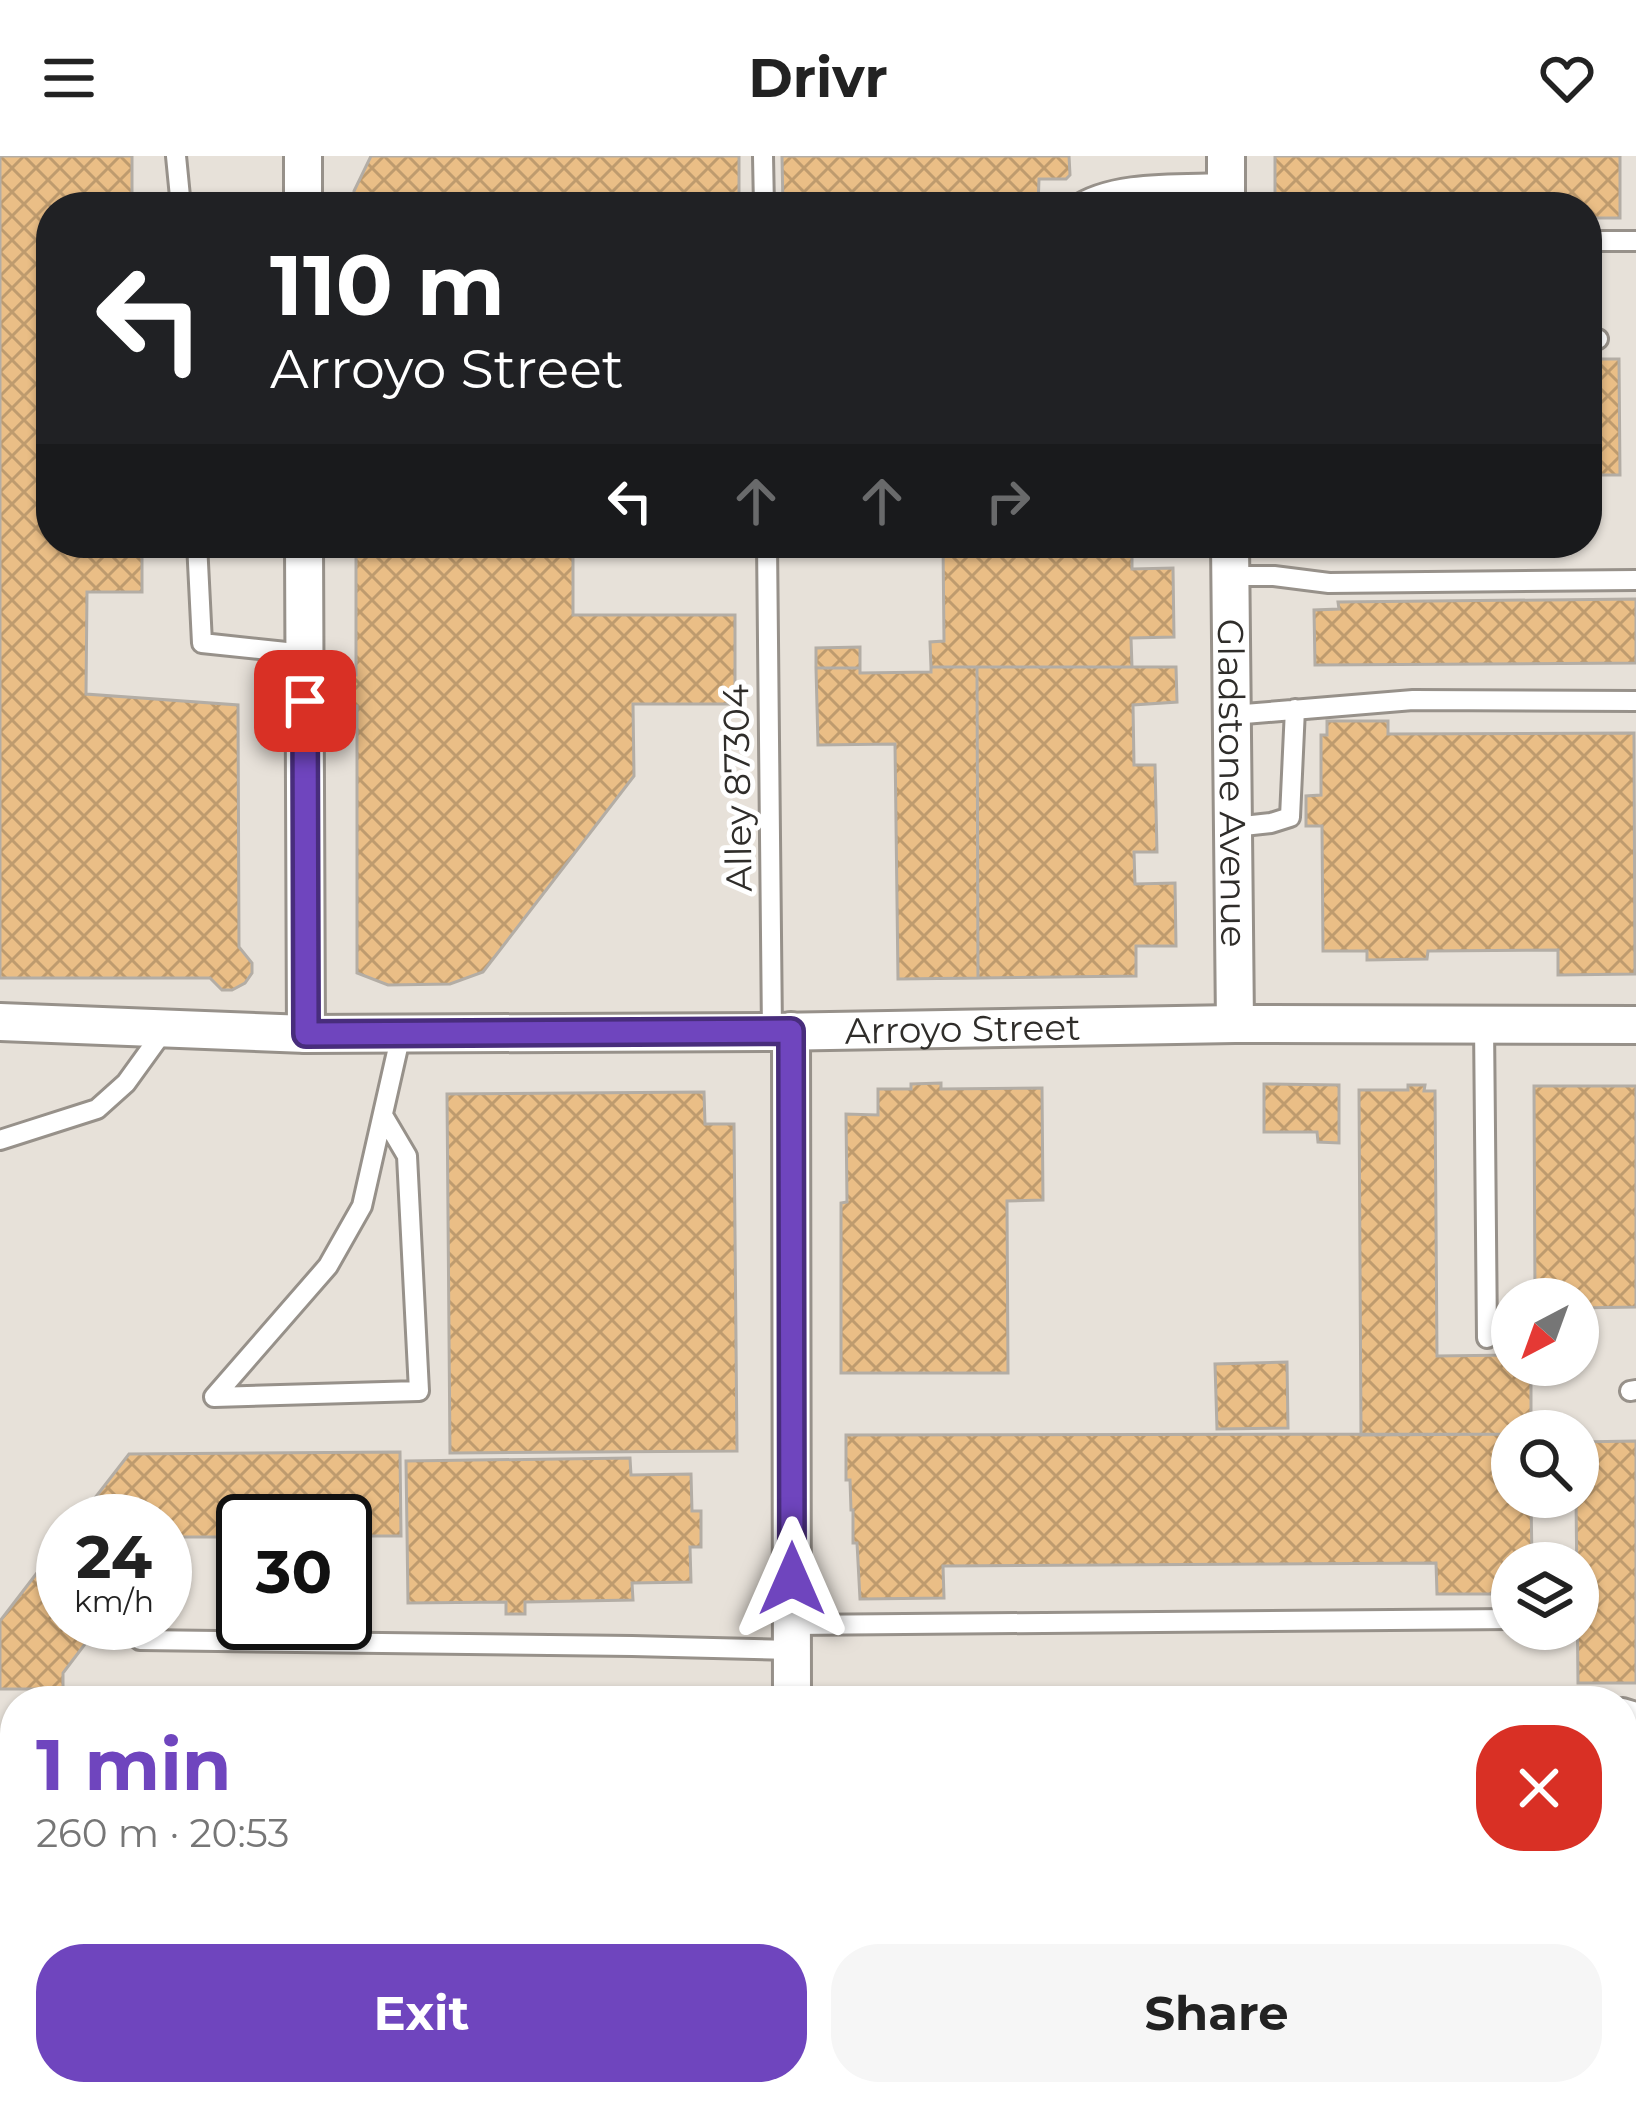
<!DOCTYPE html>
<html lang="en">
<head>
<meta charset="utf-8">
<style>
	:root { --surface:#fff; --page:#f6f6f6; --text:#222; --muted:#767676; --accent:#6f45be }
	body { margin:0; font-family:Montserrat,sans-serif; background:var(--page); color:var(--text); height:100vh; display:flex; flex-direction:column; font-size:45px; white-space:nowrap }
	* { box-sizing:border-box; margin:0 }
	p { font-size:39px; color:var(--muted) }
	.icon { flex:none; width:66px; height:66px; fill:none; stroke:currentColor; stroke-width:2; stroke-linecap:round; stroke-linejoin:round }
	.map { position:relative; flex:1; overflow:hidden }
	.side { position:absolute; left:0px; top:1530px; width:1638px; height:420px; display:flex; flex-direction:column; background:var(--surface); border-radius:48px 48px 0 0; box-shadow:0 3px 9px #0004 }
	.side>* { flex:none }
	.hud { position:absolute; left:36px; top:36px; width:1566px; height:366px; border-radius:48px; box-shadow:0 3px 9px #0004; background:#202124; color:#fff; overflow:hidden }
	.needle { width:78px; rotate:221deg }
	.fabs { position:absolute; left:1491px; top:1122px; display:grid; gap:24px }
	.fabs a { display:grid; place-items:center; width:108px; height:108px; border-radius:50%; background:var(--surface); box-shadow:0 3px 9px #0004; font-size:60px }
	.speed { position:absolute; left:36px; top:1338px; display:flex; gap:24px; font-size:60px; font-weight:700; text-align:center }
	.speed>* { display:grid; place-content:center; width:156px; height:156px; border-radius:50%; background:var(--surface); box-shadow:0 3px 9px #0004; line-height:1 }
	.speed small { font-size:30px; font-weight:400 }
	.speed .limit { border:6px solid #111; border-radius:18px; background:#fff; color:#111 }
	.pin { position:absolute; display:grid; place-items:center; width:102px; height:102px; color:#fff; margin:-51px; border-radius:24px; box-shadow:0 6px 18px #0006 }
	.me { position:absolute; width:132px; margin:-66px; rotate:0deg; stroke-linejoin:round; filter:drop-shadow(0 0 9px #0008) }
	.turn { display:flex; align-items:center; gap:42px; height:252px; padding:0 36px; font-size:54px }
	.turn .icon { width:156px; height:156px; stroke-width:2.5 }
	.turn b { display:block; font-size:84px; line-height:102px }
	.lanes { display:flex; align-items:center; height:114px; padding:0 36px; background:#0003; justify-content:center; gap:60px; direction:ltr }
	.lanes .off { opacity:.35 }
	.round { display:grid; place-items:center; flex:none; width:126px; height:126px; border-radius:48px; background:var(--page) }
	.headline { display:flex; align-items:center; justify-content:space-between; height:204px; padding:0 36px }
	h1 { font-size:72px; font-weight:700; line-height:90px; color:var(--accent) }
	.button { display:flex; gap:24px; margin-top:auto; padding:24px 36px }
	.button a { flex:1; height:138px; border-radius:48px; background:var(--accent); color:#fff; font-size:48px; font-weight:700; line-height:138px; text-align:center }
	.button a+a { background:var(--page); color:var(--text) }
	header { display:flex; justify-content:space-between; align-items:center; height:156px; padding:0 36px; background:var(--surface); font-size:54px; font-weight:700 }
	.map>svg:first-child { display:block }
	.building { fill:url(#building-cross-hatch); stroke:#b3ada5; stroke-width:3 }
	.lines { fill:none; stroke-linecap:round; stroke-linejoin:round }
	.service-casing { stroke:#97918a; stroke-width:24 }
	.minor-casing { stroke:#97918a; stroke-width:42 }
	.service { stroke:#fff; stroke-width:18 }
	.minor { stroke:#fff; stroke-width:36 }
	.route-casing { stroke:#482d7c; stroke-width:30 }
	.route { stroke:#6f45be; stroke-width:21 }
	.labels { text-anchor:middle; dominant-baseline:central; stroke-width:10; stroke-linejoin:round; paint-order:stroke }
	.street-label { font-size:36px; fill:#2f2d2a; stroke:#fff }
</style>
</head>
<body>
<header><svg class="icon" aria-label="menu" viewBox="0 0 24 24"><path d="M4 6h16M4 12h16M4 18h16"/></svg>Drivr<svg class="icon" aria-label="heart" viewBox="0 0 24 24"><path d="M12 20l-8-8c-3-5 5-10 8-4 3-6 11-1 8 4z"/></svg></header>
<div class="map">
<svg width="1636" height="1950" viewBox="0 0 1636 1950">
	<defs>
		<pattern id="building-cross-hatch" width="8" height="8" patternUnits="userSpaceOnUse" patternTransform="scale(3)"><rect width="8" height="8" fill="#eabe86"/><path d="M0 0l8 8M0 8l8-8" fill="none" stroke="#be9b6e"/></pattern>
	</defs>
	<rect width="100%" height="100%" fill="#e7e1d9"/>
	<!-- building -->
	<path class="building" d="M0 0H132V38L84 39V51H51V387H142V436H87L86 538 238 549 239 791 252 807V817L245 827 232 834H222L210 822H0Z
		M371 0H739V51H354V35Z
		M782 0H1069L1070 19 1066 23H1039L1038 51H783Z
		M1275 0H1620V62H1588L1587 69V51H1275Z
		M1587 196 1588 203H1619L1620 319H1587Z
		M356 387H573V459H735V548H633L634 620 483 816 450 828 388 829 357 817V550H340V518L356 519Z
		M943 387H1132V413L1173 412 1174 481 1131 482 1132 511H931L930 486 944 485Z
		M1303 387H1541V395L1327 396V390H1303Z
		M1636 443V507L1315 509 1314 454 1339 453 1338 446Z
		M860 491V512H816V492Z
		M931 511H977L978 822 898 823 895 588 818 589 816 512H860V517L931 516Z
		M977 511H1176L1177 546 1133 549 1134 609H1155L1157 696H1134L1135 728 1175 727 1176 790H1136V820L978 822Z
		M1327 565H1388V578L1634 577 1635 818 1558 819V794L1428 795 1427 803 1367 804V795H1323L1322 670H1306V640L1321 639V579H1327Z
		M941 927V933L1042 932 1043 1044 1007 1045 1008 1217H841V1047L847 1046 846 958 878 959V933H911V928Z
		M1264 928 1339 929V987L1318 986 1317 976H1264Z
		M1408 929H1425L1424 935H1435L1437 1200 1512 1199V1209H1531V1275H1512V1278L1361 1279 1359 934H1408Z
		M1534 930H1636V1151L1578 1152V1143H1535Z
		M704 936 705 968H734L737 1295 450 1297 447 938Z
		M1287 1206 1288 1272 1217 1273 1215 1208Z
		M1512 1278V1341H1531L1532 1407H1512V1438H1437L1436 1407 943 1410 944 1442 860 1443 857 1387H853V1354H851L850 1324H846V1279Z
		M1636 1285V1527H1578L1576 1341H1578V1286Z
		M400 1296 401 1380H345V1365H243V1381H168L165 1385V1365H77L129 1298Z
		M630 1302 631 1319 691 1318 692 1355H701V1391H690L691 1426 632 1427 633 1444 525 1446V1458H506V1446L408 1447 406 1305Z
		M63 1383V1467H101L63 1517V1533H0V1465Z
		M140 1935H301V1950H140Z
		M449 1935H735V1950H449Z
		M14 1939H27V1950H14Z"/>
	<g class="lines">
		<!-- service casing -->
		<g class="service-casing">
			<path id="service" d="M176 0 181 51
				M763 0 764 51
				M1074 51C1112 24 1180 29 1226 27
				M1587 85H1636
				M1587 183H1598
				M197 387 202 487 305 498
				M767 387 772 876
				M1230 420H1274L1329 427 1636 424
				M1232 559 1413 544 1636 545
				M1234 671 1271 667 1290 661 1295 553
				M1484 868 1487 1182
				M0 984 97 953 126 927 165 873
				M1630 1235 1636 1234
				M214 1241 419 1235 407 1000 384 961
				M214 1241 328 1110 362 1050 401 878
				M792 1469 1512 1463
				M140 1484 632 1490 792 1494
				M1623 1552 1636 1556
				M399 1950V1935
				M1618 1950 1636 1931"/>
		</g>
		<!-- minor casing -->
		<g class="minor-casing">
			<g id="minor">
				<path d="M303 0V51"/>
				<path d="M1226 0V51"/>
				<path d="M304 387 306 878"/>
				<path id="s1" d="M1230 387 1235 868"/>
				<path id="s2" d="M0 866 306 878 772 876 1235 868 1636 869"/>
				<path d="M791 875 792 1545"/>
				<path d="M793 1935V1950"/>
			</g>
		</g>
		<!-- service -->
		<use href="#service" class="service"/>
		<!-- minor -->
		<use href="#minor" class="minor"/>
	</g>
	<g class="lines">
		<!-- route casing -->
		<g class="route-casing">
			<path id="route" d="M305 545 306 878 791 875 792 1423"/>
		</g>
		<!-- route -->
		<use href="#route" class="route"/>
	</g>
	<g class="labels">
		<!-- street labels -->
		<g class="street-label">
			<text stroke="none"><textPath href="#s1" startOffset="240">Gladstone Avenue</textPath></text>
			<text transform="translate(737 632) rotate(-91)">Alley 87304</text>
			<text stroke="none"><textPath href="#s2" startOffset="963">Arroyo Street</textPath></text>
		</g>
	</g>
</svg>
<div class="fabs">
<a><svg class="needle" viewBox="-14 -14 28 28"><path d="M0-13l5 13h-10z" fill="#e53935"/><path d="M0 13l5-13h-10z" fill="#767676"/></svg></a>
<a><svg class="icon" aria-label="search" viewBox="0 0 24 24"><circle cx="10" cy="10" r="6"/><path d="M15 15l6 6"/></svg></a>
<a><svg class="icon" aria-label="layers" viewBox="0 0 24 24"><path d="M12 4l9 5-9 5-9-5zM3 14l9 5 9-5"/></svg></a>
</div>
<div class="speed"><div>24<small>km/h</small></div><div class="limit">30</div></div>
<div class="pin" style="left:305px;top:545px;background:#d93025"><svg class="icon" aria-label="arrive" viewBox="0 0 24 24"><path d="M6 21V4h12l-3 4 3 4H6"/></svg></div>
<svg class="me" style="left:792px;top:1423px" viewBox="-20 -20 40 40"><path d="M0-17L14 15 0 8-14 15z" fill="#6f45be" stroke="#fff" stroke-width="4"/></svg>
<div class="hud">
<div class="turn"><svg class="icon" aria-label="left" viewBox="0 0 24 24"><path d="M17 20v-9H6M10 6l-5 5 5 5"/></svg><div><b>110 m</b>Arroyo Street</div></div>
<div class="lanes"><svg class="icon" aria-label="left" viewBox="0 0 24 24"><path d="M17 20v-9H6M10 6l-5 5 5 5"/></svg><svg class="icon off" aria-label="ahead" viewBox="0 0 24 24"><path d="M12 20V5M6 11l6-6 6 6"/></svg><svg class="icon off" aria-label="ahead" viewBox="0 0 24 24"><path d="M12 20V5M6 11l6-6 6 6"/></svg><svg class="icon off" aria-label="right" viewBox="0 0 24 24"><path d="M7 20v-9h11M14 6l5 5-5 5"/></svg></div>
</div>
<section class="side">
<div class="headline"><div><h1>1 min</h1><p>260 m · 20:53</p></div><a class="round" style="background:#d93025;color:#fff"><svg class="icon" aria-label="close" viewBox="0 0 24 24"><path d="M6 6l12 12M18 6L6 18"/></svg></a></div>
<div class="button"><a>Exit</a><a>Share</a></div>
</section>
</div>
</body>
</html>
